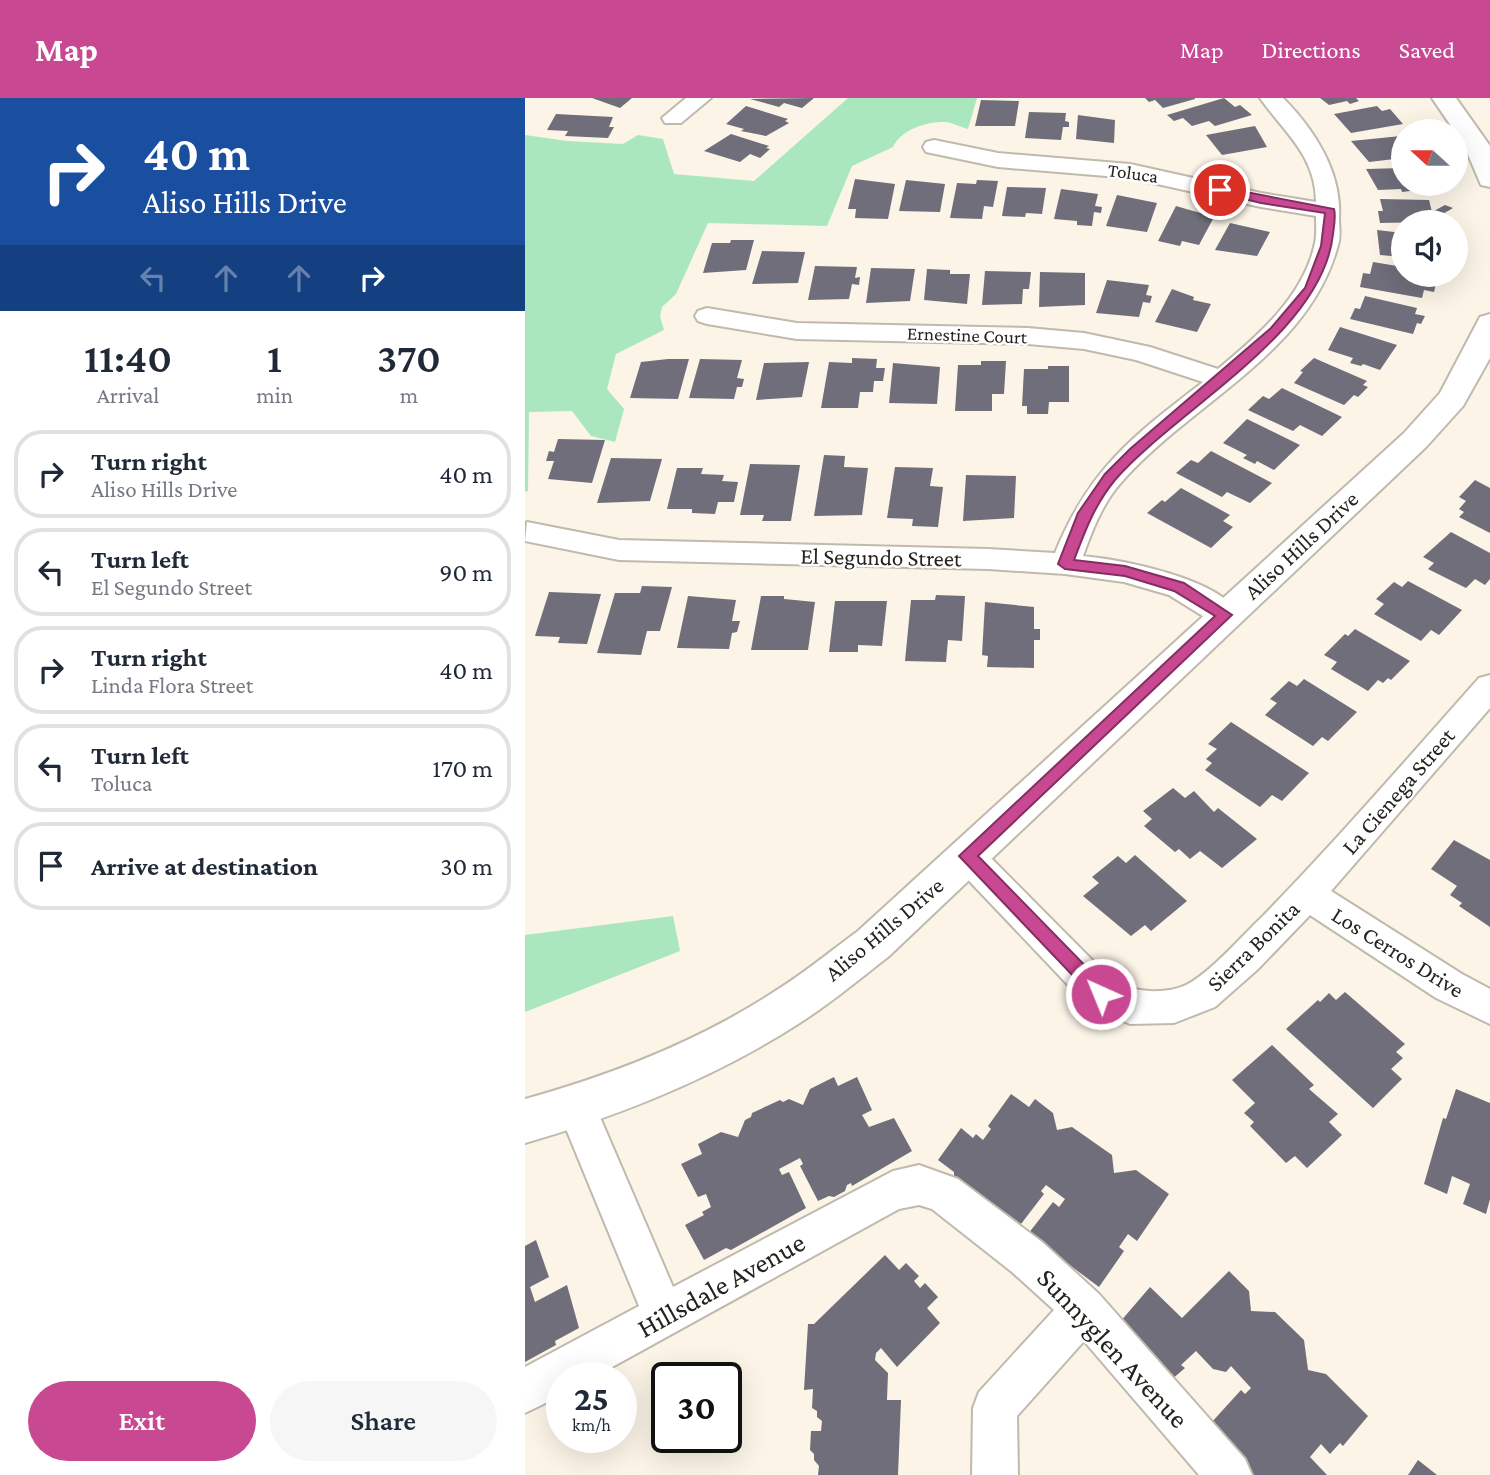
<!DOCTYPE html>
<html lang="en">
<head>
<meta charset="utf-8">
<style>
	:root { --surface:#fff; --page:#f6f6f7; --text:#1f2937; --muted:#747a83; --line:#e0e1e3; --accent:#c84892 }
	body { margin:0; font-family:"Crimson Pro",serif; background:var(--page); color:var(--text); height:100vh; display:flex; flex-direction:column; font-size:26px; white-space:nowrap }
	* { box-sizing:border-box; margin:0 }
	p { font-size:23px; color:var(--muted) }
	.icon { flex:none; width:38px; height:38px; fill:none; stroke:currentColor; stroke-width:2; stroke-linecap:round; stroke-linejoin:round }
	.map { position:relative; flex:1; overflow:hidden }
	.panel { display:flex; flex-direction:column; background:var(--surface); width:525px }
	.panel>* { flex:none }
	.top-card { background:#1a4fa0; color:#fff; overflow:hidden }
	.needle { width:46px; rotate:291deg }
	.buttons { position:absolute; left:866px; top:21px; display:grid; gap:14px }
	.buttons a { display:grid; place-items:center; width:77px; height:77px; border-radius:50%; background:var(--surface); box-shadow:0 7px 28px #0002; font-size:35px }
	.speed { position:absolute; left:21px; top:1264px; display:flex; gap:14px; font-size:35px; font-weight:700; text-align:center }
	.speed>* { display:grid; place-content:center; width:91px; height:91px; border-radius:50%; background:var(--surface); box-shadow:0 7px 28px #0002; line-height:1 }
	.speed small { font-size:18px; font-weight:400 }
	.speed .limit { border:4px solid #111; border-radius:10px; background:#fff; color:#111 }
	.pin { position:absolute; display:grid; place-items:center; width:60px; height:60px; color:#fff; margin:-30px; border:4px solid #fff; border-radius:50%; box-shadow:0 2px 7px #0007 }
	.me { position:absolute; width:77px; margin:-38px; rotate:316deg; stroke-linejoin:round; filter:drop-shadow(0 0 5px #0008) }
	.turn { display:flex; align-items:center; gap:24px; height:147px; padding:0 28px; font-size:32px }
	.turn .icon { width:91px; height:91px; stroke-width:2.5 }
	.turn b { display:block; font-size:49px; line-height:60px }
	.lanes { display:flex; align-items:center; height:66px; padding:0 28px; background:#0003; justify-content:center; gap:35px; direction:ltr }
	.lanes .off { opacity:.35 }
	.eta { display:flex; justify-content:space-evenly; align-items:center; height:119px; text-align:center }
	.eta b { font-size:42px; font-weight:600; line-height:49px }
	.action { display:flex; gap:14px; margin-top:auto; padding:14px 28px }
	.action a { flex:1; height:80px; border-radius:42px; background:var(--accent); color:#fff; font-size:28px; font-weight:600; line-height:80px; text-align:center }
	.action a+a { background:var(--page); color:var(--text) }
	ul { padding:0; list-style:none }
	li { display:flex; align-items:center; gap:21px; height:88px; margin:0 14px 10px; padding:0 14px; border:4px solid var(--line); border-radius:28px }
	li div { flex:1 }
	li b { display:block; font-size:26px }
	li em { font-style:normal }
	header { display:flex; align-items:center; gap:42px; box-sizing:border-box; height:98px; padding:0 35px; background:var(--accent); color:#fff }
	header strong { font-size:33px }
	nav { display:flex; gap:38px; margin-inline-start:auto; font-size:24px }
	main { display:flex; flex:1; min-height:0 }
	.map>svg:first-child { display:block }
	.green { fill:#aae7be }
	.building { fill:#706e7a }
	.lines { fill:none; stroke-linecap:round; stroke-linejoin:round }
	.minor-casing { stroke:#c0b9ad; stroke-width:4 }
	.tertiary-casing { stroke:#c0b9ad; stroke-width:4 }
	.minor { fill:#fff; fill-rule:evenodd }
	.tertiary { fill:#fff; fill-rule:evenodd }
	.route { fill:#c84892; stroke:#822f5f; stroke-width:2 }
	.labels { text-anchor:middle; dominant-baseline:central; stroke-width:5; stroke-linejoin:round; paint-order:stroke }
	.far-street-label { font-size:19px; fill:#25231e; stroke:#fff }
	.street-label { font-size:23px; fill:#25231e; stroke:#fff }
	.near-street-label { font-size:28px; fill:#25231e; stroke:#fff }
</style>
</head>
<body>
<header>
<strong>Map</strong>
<nav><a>Map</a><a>Directions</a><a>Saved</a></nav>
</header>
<main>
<section class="panel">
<div class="top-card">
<div class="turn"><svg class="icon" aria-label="right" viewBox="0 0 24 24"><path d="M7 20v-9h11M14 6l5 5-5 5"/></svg><div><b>40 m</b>Aliso Hills Drive</div></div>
<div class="lanes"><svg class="icon off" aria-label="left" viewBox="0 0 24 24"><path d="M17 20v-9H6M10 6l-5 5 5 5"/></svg><svg class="icon off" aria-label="ahead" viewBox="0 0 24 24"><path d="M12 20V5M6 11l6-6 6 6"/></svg><svg class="icon off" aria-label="ahead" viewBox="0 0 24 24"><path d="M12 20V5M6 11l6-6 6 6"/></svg><svg class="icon" aria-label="right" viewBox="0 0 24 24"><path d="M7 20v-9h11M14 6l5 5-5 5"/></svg></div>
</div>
<div class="eta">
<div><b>11:40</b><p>Arrival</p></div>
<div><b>1</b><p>min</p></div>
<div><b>370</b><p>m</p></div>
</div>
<ul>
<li><svg class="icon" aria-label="right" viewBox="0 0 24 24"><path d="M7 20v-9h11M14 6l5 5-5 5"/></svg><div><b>Turn right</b><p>Aliso Hills Drive</p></div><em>40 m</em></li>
<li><svg class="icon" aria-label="left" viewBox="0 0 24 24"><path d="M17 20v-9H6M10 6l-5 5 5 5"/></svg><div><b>Turn left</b><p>El Segundo Street</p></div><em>90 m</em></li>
<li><svg class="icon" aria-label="right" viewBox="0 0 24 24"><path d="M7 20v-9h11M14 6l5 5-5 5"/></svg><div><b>Turn right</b><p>Linda Flora Street</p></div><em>40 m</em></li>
<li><svg class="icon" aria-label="left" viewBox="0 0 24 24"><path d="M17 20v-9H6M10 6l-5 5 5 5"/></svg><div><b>Turn left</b><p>Toluca</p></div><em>170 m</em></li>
<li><svg class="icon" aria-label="arrive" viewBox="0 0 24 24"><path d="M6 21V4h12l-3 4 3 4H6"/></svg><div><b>Arrive at destination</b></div><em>30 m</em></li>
</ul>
<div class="action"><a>Exit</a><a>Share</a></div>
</section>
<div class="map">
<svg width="965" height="1377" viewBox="0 0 965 1377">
	<rect width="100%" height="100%" fill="#fbf4e7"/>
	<!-- green -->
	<path class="green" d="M323 0H452L443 31C436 29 428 25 421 24 403 23 376 31 368 49L327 68 302 128 183 125 151 196 137 209 135 218 139 232 91 256 82 291 99 311 90 344 66 338 47 313 4 314 3 393 0 394V37L42 43 98 46 113 37 138 41 149 76 229 83Z
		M148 818 155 853 0 914V837Z"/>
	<!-- building -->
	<path class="building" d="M67 0H107L95 10Z
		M289 0 277 10 259 5 254 9 225 1Z
		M620 0H670V1L638 10 630 2 624 4Z
		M699 0 710 9 715 7 727 17 690 28 684 23 667 28 658 20 649 23 642 17Z
		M795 0H831L834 3 825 6 822 3 804 7Z
		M456 2 494 3 490 28H450Z
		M221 8 263 21 260 23 264 25 241 38 216 33 219 31 201 26Z
		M852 8 857 13 865 11 878 26 826 35 809 16Z
		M504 14 541 15 540 23 544 24V29H538L536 42 500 40Z
		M31 16 88 19 84 29H89L83 40 40 38 43 33 22 32Z
		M553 17 590 22 589 45 551 41Z
		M730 28 742 49 697 57 681 37Z
		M206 36 244 48 241 50 245 51 235 60 225 56 215 64 179 53Z
		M876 38 878 42V60L844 64 826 43Z
		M878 70V86H899L901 91 877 94 876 91 853 92 841 71Z
		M330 81 370 86 363 121 330 120 331 111H323Z
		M381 82 420 86 415 114 374 113Z
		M452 82 473 83 468 109 459 108 457 121 425 120 432 85 451 86Z
		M482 89 521 90 517 116 501 115 500 119 477 118Z
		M536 91 573 96 570 108 577 109 576 115 569 114 567 128 552 127V123L529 121Z
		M592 97 632 105 622 134 581 128Z
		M855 101 904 102 907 114 920 107 928 110 904 124 855 125 853 113H858Z
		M651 108 689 119 674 147 657 143 655 148 633 143Z
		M705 125 745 134 732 158 690 152Z
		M852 132 878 135V159L855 157Z
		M206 142H229L221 172 178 175 187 145H205Z
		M237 153 280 154 273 185 227 186Z
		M848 164 878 169V177H913L909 194 899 192 897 200 835 189 838 175 845 176Z
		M290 168 332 169 330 180 335 179 334 187 327 186 324 201 283 202Z
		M346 170 390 171 385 203 341 205Z
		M402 171 425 172V176H445L442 206 399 202Z
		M460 173 506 174 504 191H498L497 206 457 207Z
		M515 174 560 175V207L514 209Z
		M582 182 624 187 621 197 627 198 625 205 618 204 614 219 571 215Z
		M647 191 669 199 668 202 686 206 672 234 630 224Z
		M840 198 892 210 890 216 900 218 896 226 892 225 888 236 825 221 830 210 835 211Z
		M815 229 872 247 855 272 838 266 836 268 825 265 828 260 803 252Z
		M327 260 352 261 351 270H360L358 283H349L348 294H335L333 310H296L304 264 327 265Z
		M789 260 842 283 838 287 843 289 833 299 829 297 819 307 769 285 778 274 775 273Z
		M143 261H164L153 301 105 300 116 264Z
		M175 261 217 262 212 280 219 281 217 289H212L209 301 164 300Z
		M456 263H481L479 296H467V313H430L433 267H456Z
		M284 264 277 299 231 302 239 265Z
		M368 265 415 269 412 306 364 305Z
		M523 268H544V304H524L523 316H502V308H497L499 271H523Z
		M757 290 817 319 797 338 775 327 768 333 723 312 738 298 744 301Z
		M722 321 775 347 749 372 732 363 730 366 718 360 722 357 698 345Z
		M33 341 80 342 67 385 23 381 29 363H21L24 353 29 354Z
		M686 353 747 385 725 405 702 394 697 399 651 375 666 362 673 365Z
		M299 357 320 358 319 369 343 370 337 417 289 418Z
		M86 360 137 361 125 403 72 405Z
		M225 366 275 367 266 423H237L239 417H215Z
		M370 369 408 370 405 388 418 389 413 429 387 428 388 421 362 420Z
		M152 370H178L176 376 199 377 197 383 213 384 209 404H193L190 416 167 415V411H142Z
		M441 377 491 378 489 420 438 423Z
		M950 382 965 390V435L934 419 939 414 934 411 941 403 934 399Z
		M656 390 705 417 698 423 708 429 686 450 622 415 637 402 640 404Z
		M926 434 965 455V481L960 487 950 481 941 490 903 471 909 465 898 459Z
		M883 483 937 512 914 537 906 532 896 543 849 516 859 506 851 501 869 484 877 489Z
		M117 488 147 489 135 533H122L116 557 72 555 90 495H115Z
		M24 494 76 496 62 546 33 545 35 539 10 538Z
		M411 497 440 498 437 543 423 542 421 564 380 563 386 502H410Z
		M163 498 211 502 207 523H215L212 534 207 535 204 551 152 550Z
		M236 498H259V501L290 504 283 552H226Z
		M310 503H362L357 548 333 547V554H304Z
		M460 504 509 509V531H515V542H509V570L462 569 463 558 457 557Z
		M830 531 885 563 866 582 863 580 858 585 853 582 843 593 806 571 812 564 799 557 820 536 823 538Z
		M779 581 832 614 803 643 797 639 788 648 740 617 752 605 745 601 764 583 772 588Z
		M706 624 784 675 757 703 747 697 735 709 680 672 687 665 681 661 692 651 683 646Z
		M648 690 660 700 669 693 689 714 693 710 732 741 697 770 675 753 665 761 654 751 650 754 619 728 627 721 618 713Z
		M929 742 965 762V829L934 808 937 805 925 797 932 788 906 771Z
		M610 757 662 803 626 833 620 827 606 838 558 798 574 785 567 779 593 758 601 765Z
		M820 894 880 946 871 954 878 960 866 971 877 981 848 1010 761 931 793 902 795 904 804 895 811 902Z
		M747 947 789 987 784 991 813 1016 804 1024 817 1037 782 1070 770 1058 761 1065 725 1028 729 1024 719 1015 730 1005 707 982Z
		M309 979 313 988 332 979 347 1012 337 1017 344 1029 369 1020 387 1053 327 1088 326 1085 322 1087 320 1093 309 1099 304 1098 293 1103 275 1068 278 1066 275 1060 254 1071 257 1077 264 1074 281 1110 206 1152 201 1150 179 1162 160 1127 179 1117 177 1114 186 1109 181 1096 173 1099 156 1066 177 1056 173 1046 196 1034 213 1039 220 1022 226 1019 227 1015 255 1002 258 1004 264 1001 278 1007 285 991Z
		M931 991 965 1005V1101L961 1116 938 1106 945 1086 927 1078 922 1096 899 1086 918 1020 921 1021Z
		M486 996 504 1009 510 1001 528 1015 532 1032 547 1029 587 1057 589 1075 611 1072 644 1096 612 1143 603 1136 594 1149 599 1153 574 1189 503 1136 528 1104 534 1109 540 1101 521 1087 516 1093 519 1096 496 1126 484 1117 479 1118 468 1110 465 1103 464 1106 429 1083V1074L413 1062 436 1030 448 1040 451 1036 458 1042 466 1031 463 1028Z
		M11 1142 24 1179 5 1189 10 1204 42 1187 54 1230 30 1243 31 1247 0 1264V1148Z
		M360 1157 374 1172 381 1165 394 1178 389 1183 395 1190 400 1185 413 1199 402 1210 415 1225 372 1269 356 1250 351 1255 350 1262 363 1275 362 1302H376L373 1377H293L294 1368 289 1362V1356L285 1352 286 1333H296L297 1323 292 1319V1313L287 1310 288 1291 279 1292 283 1226H289Z
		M704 1173 724 1193 726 1213 750 1214 779 1242 783 1272 801 1276 843 1318 818 1348 815 1345 805 1356 796 1346 785 1359 802 1377H729L714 1361 717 1358 707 1352 686 1325 716 1292 720 1296 726 1290 706 1268 701 1274 688 1271 671 1253 656 1267 660 1270 645 1283 595 1224 625 1189 657 1220Z
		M893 1362 912 1377H883Z"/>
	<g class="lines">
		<!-- minor casing -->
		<g class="minor-casing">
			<path id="minor" d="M161 0H186L156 25H140L137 20Z
				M735 0H758C790 32 817 75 814 120 814 129 816 138 813 147 784 257 663 306 594 387 577 407 567 433 558 458 598 462 694 480 715 517L711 525 700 528 689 525 644 497 599 484 540 476 463 471 94 462 0 443 2 424 94 442 463 451 530 455C564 371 608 338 678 284L611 262 559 251 503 246 272 241 182 226 173 223 170 218 173 213 182 210 272 225 503 230 559 235 625 249 693 271C733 238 779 198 790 145 792 136 791 126 791 118L736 109 605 80 473 69 401 54 398 49 401 44 409 42 473 55 605 66 736 95 791 104C791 58 759 34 735 0Z
				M965 577V610L806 793 937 876 965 891V926L911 900 785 817 733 871 690 909 649 925 605 926 563 908 430 768 425 758 430 748 442 744 454 748 589 884C610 894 639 897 661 887 684 876 717 838 736 820 811 743 882 661 954 580Z
				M51 991 65 996 148 1189 368 1073 394 1067 433 1081 517 1144 574 1196 720 1361 727 1377H674L559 1243 492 1318 493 1377H447L448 1310 454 1294 529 1212 487 1174 407 1111 394 1107 374 1111 69 1279H37V1297L0 1315V1269L114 1208 32 1009 37 996Z"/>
		</g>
		<!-- tertiary casing -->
		<g class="tertiary-casing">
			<path id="tertiary" d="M907 0H931L965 48V89L956 87 939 47Z
				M965 216V260L938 308 901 349 363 859C333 882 305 906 273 926 189 980 96 1017 0 1045V1001C90 976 177 942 255 890 282 873 307 852 333 833L879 335 915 295 955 219Z"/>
		</g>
		<!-- minor -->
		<use href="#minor" class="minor"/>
		<!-- tertiary -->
		<use href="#tertiary" class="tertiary"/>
	</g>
	<!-- route -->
	<path class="route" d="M695 89 809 111C811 118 809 128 808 136 798 235 652 311 590 382 570 406 560 433 549 462L600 468 659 485 707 517 453 758 582 890 585 896 582 901 576 904 570 901 434 758 690 518 649 493 600 478 540 471 533 466 553 415 580 376 605 351 746 230 780 190 796 148 800 115 736 105 691 94 689 92Z"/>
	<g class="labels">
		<!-- far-street labels -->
		<g class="far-street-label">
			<text transform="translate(608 75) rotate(8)">Toluca</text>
			<text transform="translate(442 237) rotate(2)">Ernestine Court</text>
		</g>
		<!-- street labels -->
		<g class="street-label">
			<text transform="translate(776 447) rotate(-43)">Aliso Hills Drive</text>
			<text transform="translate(356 459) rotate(1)">El Segundo Street</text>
			<text transform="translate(873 693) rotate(-49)">La Cienega Street</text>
			<text transform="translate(359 831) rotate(-40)">Aliso Hills Drive</text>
			<text transform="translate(728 848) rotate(-44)">Sierra Bonita</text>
			<text transform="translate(873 854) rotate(32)">Los Cerros Drive</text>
		</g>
		<!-- near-street labels -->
		<g class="near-street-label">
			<text transform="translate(196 1187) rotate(-29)">Hillsdale Avenue</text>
			<text transform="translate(588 1250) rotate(47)">Sunnyglen Avenue</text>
		</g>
	</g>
</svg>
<div class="buttons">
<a><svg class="needle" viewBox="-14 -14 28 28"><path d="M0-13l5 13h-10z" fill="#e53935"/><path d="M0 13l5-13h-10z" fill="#747a83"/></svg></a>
<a><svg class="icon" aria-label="sound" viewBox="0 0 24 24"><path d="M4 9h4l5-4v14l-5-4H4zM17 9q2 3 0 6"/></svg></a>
</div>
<div class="speed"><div>25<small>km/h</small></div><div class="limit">30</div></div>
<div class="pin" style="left:695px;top:92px;background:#d93025"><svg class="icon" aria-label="arrive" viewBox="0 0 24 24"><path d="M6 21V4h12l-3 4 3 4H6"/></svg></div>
<svg class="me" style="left:576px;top:896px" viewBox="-20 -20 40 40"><circle r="17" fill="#c84892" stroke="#fff" stroke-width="3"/><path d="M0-11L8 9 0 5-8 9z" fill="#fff"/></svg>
</div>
</main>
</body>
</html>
